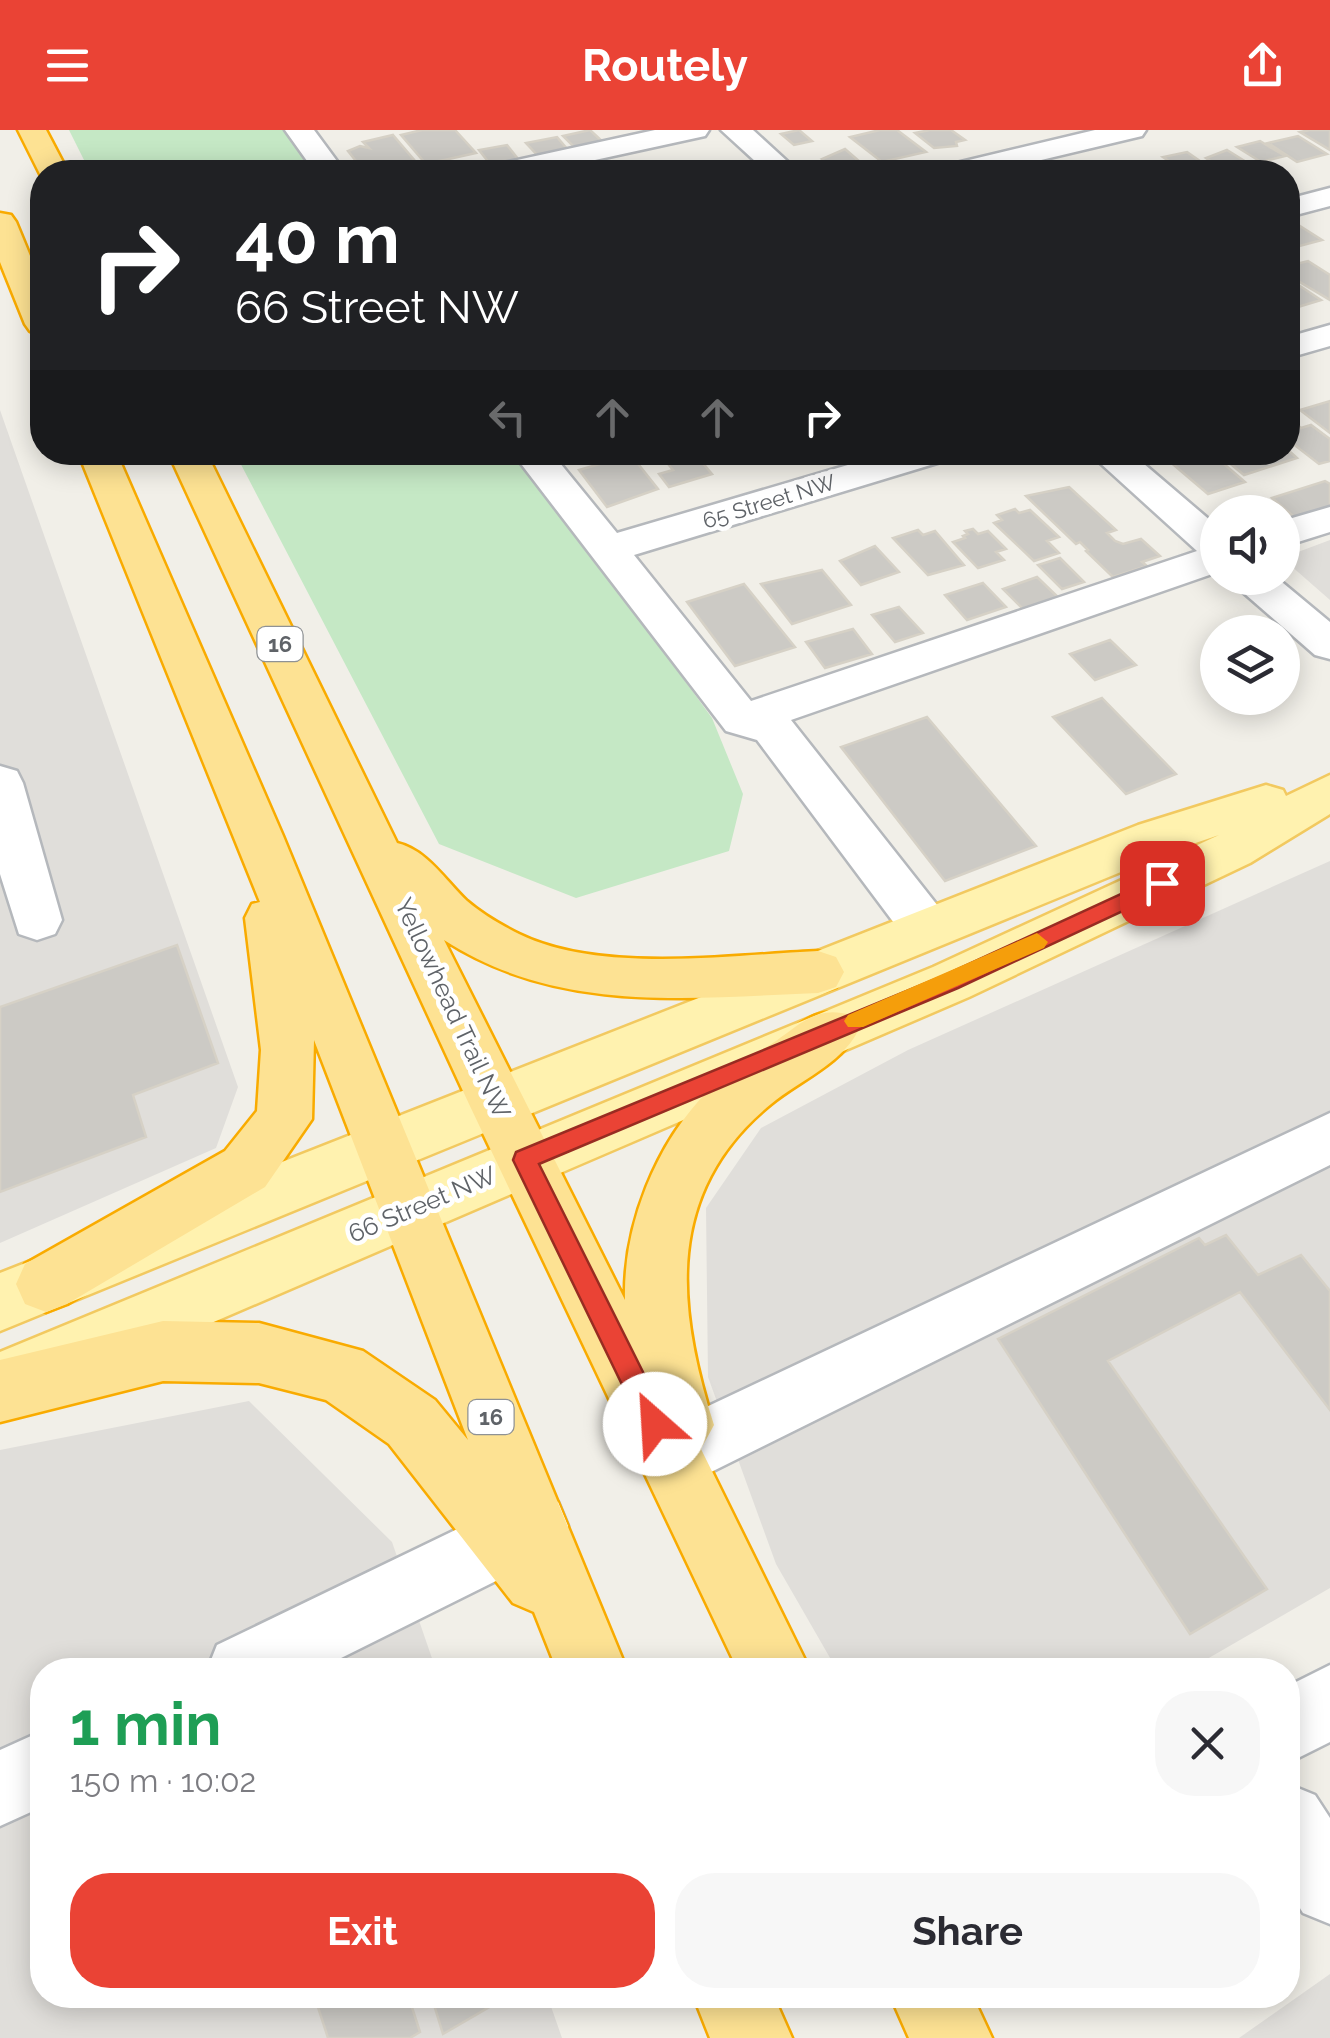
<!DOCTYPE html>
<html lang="en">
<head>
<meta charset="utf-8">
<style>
	:root { --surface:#fff; --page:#f7f7f7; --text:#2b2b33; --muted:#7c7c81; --accent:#ea4335 }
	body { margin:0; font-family:Raleway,sans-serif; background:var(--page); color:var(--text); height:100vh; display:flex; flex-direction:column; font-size:38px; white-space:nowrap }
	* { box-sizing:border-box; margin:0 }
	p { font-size:32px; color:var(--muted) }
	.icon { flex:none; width:55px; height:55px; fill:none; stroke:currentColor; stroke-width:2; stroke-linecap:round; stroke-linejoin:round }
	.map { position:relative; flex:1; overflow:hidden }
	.details { position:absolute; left:30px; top:1528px; width:1270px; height:350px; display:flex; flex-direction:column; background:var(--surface); border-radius:40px; box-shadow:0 5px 25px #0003 }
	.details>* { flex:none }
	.top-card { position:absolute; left:30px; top:30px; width:1270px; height:305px; border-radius:40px; box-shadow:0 5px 25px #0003; background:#202124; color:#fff; overflow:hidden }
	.fabs { position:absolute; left:1200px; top:365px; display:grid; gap:20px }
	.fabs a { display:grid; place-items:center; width:100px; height:100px; border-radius:50%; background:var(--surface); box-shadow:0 5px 25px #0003; font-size:50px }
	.pin { position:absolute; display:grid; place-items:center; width:85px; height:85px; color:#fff; margin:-42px; border-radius:20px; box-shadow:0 5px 15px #0006 }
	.me { position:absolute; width:110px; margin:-55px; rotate:334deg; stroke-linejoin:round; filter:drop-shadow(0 0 8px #0008) }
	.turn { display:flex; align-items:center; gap:35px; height:210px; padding:0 40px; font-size:45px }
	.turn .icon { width:130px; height:130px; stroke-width:2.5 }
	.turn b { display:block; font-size:70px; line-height:85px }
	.lanes { display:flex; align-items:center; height:95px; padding:0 40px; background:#0003; justify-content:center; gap:50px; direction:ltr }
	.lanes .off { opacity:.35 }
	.round { display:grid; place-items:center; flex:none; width:105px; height:105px; border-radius:40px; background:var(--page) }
	.summary { display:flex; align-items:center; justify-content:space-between; height:170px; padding:0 40px }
	h1 { font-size:60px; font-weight:700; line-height:75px; color:#1e9e55 }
	.primary-button { display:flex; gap:20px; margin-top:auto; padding:20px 40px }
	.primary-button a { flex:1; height:115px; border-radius:40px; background:var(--accent); color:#fff; font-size:40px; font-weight:700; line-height:115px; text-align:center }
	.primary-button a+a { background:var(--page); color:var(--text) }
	header { display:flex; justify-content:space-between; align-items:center; height:130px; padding:0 40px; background:var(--accent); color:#fff; font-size:45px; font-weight:700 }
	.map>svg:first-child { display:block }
	.industrial { fill:#e0deda }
	.green { fill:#c5e8c5 }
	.building { fill:#cccac5; stroke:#d6d1c6; stroke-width:2.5 }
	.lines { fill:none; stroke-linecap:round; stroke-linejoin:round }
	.minor-casing { stroke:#b5b8bc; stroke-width:5 }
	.major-casing { stroke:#f2c960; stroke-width:5 }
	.highway-casing { stroke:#f9ab00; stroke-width:5 }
	.minor { fill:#fff; fill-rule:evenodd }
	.major { fill:#fff2af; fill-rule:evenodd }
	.highway { fill:#fde293; fill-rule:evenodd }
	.route { fill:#ea4335; stroke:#982c22; stroke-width:2.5 }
	.slow { fill:#f59e0b }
	.labels { text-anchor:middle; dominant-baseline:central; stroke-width:9; stroke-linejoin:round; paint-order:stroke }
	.far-street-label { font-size:22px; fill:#5f6368; stroke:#fff }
	.shield { fill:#fff; stroke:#8f9295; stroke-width:2.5 }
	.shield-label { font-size:22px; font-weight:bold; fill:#5f6368 }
	.street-label { font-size:25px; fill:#5f6368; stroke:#fff }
</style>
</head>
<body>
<header><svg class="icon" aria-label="menu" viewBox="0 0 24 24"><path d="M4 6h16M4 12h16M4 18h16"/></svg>Routely<svg class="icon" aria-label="share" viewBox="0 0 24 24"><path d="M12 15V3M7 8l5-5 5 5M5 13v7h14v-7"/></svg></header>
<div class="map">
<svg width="1330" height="1908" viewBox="0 0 1330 1908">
	<rect width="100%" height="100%" fill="#f1efe8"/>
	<!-- industrial -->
	<path class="industrial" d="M0 280 238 957 216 1018 0 1113Z
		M1330 410V470L1282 428Z
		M1330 731V1458L1188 1540H837L776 1434 708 1247 706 1078 761 998 908 920Z
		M249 1271 392 1412 436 1540H42V1865H547L562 1908H0V1320Z
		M1330 1844V1908H1239Z"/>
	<!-- green -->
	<path class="green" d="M69 0H287L317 42H90Z
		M235 323H519L712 588 743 664 729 721 576 768 439 714Z"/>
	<!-- building -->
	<path class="building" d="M422 0H455L476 23 426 34 401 5Z
		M590 0 603 12 575 18 563 6Z
		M799 0 812 11 794 15 781 4Z
		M880 0H897L926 22 882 32 850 7Z
		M930 0H951L965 10 956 12 957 16 934 18 915 3Z
		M1310 0H1330V20L1300 2Z
		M393 5 415 31 363 40 348 21 360 16 369 18 363 12Z
		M1298 6 1327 24 1297 32 1268 13Z
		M557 7 568 20 538 26 526 13Z
		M1260 11 1285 26 1261 32 1237 17Z
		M507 15 518 29 490 34 479 20Z
		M845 19 860 32 854 33 859 38 830 42 823 37 830 35 822 29Z
		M1227 20 1251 35 1247 36 1252 40 1227 42 1206 28Z
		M1187 22 1210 38 1185 42 1163 27Z
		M1300 96 1322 110 1296 117 1288 111V99Z
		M1308 131 1330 145V170L1288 145V136Z
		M1291 150 1321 170 1288 180V151Z
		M1330 271V303L1300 280Z
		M1295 293 1301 298 1311 295 1330 309V331L1319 334 1288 310V296Z
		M1288 320 1297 328 1244 345 1216 322Z
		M1210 322 1245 352 1208 364 1161 324Z
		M684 324 693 333 701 331 712 344 669 357 659 344 673 340 664 329Z
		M631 325 658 359 607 377 579 340Z
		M1325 351 1330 354V380L1299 391 1272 368Z
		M1069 357 1116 400 1107 403 1115 411 1123 414 1141 409 1160 426 1142 432 1147 436 1113 447 1086 421 1088 420 1080 412 1076 414 1026 366Z
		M1265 369 1282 382 1235 380Z
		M1015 379 1019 383 1030 380 1059 407 1047 411 1059 423 1034 431 994 393 1002 390 997 385Z
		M973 399 978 404 988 401 1006 419 996 422 1004 430 978 438 953 412 965 408 963 406 968 404 965 401Z
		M918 400 923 405 935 401 964 435 928 445 893 408Z
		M875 416 899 442 861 455 840 431Z
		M1060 428 1084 452 1062 459 1038 435Z
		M822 440 851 475 792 494 761 454Z
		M1037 447 1063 472 1028 484 1003 459Z
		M983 453 1006 477 967 490 945 465Z
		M744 454 795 517 735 536 687 472Z
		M899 477 923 503 895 512 872 485Z
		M853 499 872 524 825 538 806 512Z
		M1110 510 1136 535 1095 550 1070 524Z
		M1102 568 1176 644 1126 664 1053 587Z
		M927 587 1036 716 945 751 841 617Z
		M177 815 218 933 133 965 146 1007 0 1062V877Z
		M1226 1105 1258 1145 1301 1125 1330 1161V1280L1240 1162 1108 1231 1267 1459 1190 1504 998 1209 1199 1108 1205 1115Z
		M314 1865H408L420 1902 410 1908H328Z
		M431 1865H510L443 1904Z"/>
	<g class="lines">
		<!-- minor casing -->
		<g class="minor-casing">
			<path id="minor" d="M285 0H314L345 42H315Z
				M655 0H709L705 6 540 42H486L490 36Z
				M721 0H753L799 42H767Z
				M1095 0H1146L1142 6 991 42H940L944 36Z
				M1330 58V76L1288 87V69Z
				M1330 195V216L1288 228V207Z
				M512 322H551L617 403 892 322H953L947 330 634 425 751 571 1197 421 1088 322H1130L1218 397V442L791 590 945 785 952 799 945 813 927 819 909 813 757 610 726 601Z
				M1330 377V402L1282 417V391Z
				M1232 448H1277L1330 492V529L1315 525 1237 457Z
				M0 636 17 641 23 653 62 790 55 804 37 810 19 804 0 744Z
				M1330 983V1035L695 1350 672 1360 649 1350 639 1327 649 1304Z
				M534 1362 558 1372 568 1396 558 1420 317 1540H207L217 1515Z
				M1330 1535V1612L1288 1633V1556Z
				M42 1601V1677L0 1696V1620Z
				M1288 1654 1315 1665 1330 1688V1794L1303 1783 1288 1759Z"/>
		</g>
		<!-- major casing -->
		<g class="major-casing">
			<path id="major" d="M1330 645V684L1250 733 969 867 0 1284V1222L933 837 1219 705 1172 721 0 1201V1143L1138 695 1266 655 1283 660 1286 666Z"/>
		</g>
		<!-- highway casing -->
		<g class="highway-casing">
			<path id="highway" d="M18 0H46L68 42H42V48Z
				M0 83 11 85 16 92 42 155V204L30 201 25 194 0 132Z
				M78 322H116L283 706 627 1540H557L534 1482 513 1473 389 1314 326 1270 259 1253 163 1251 0 1292V1230L163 1191 259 1193 363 1221 435 1270 468 1310 314 910 312 989 265 1057 67 1174 46 1182 25 1174 16 1154 25 1134 225 1021 257 981 261 920 245 788 252 774 260 772Z
				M168 322H206L397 713C427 720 445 750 467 771 482 784 501 795 519 804 601 844 729 825 818 821L836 827 844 842 836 857 818 863C689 868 558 884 444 810L625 1170C623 1096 656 1013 708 961 728 941 752 926 776 911 801 893 819 875 850 885L858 901C841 934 799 951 771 974 664 1061 676 1177 714 1295L701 1319 810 1540H738L469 974Z
				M693 1865H773L792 1908H710Z
				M890 1865H972L992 1908H909Z"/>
		</g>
		<!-- minor -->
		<use href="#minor" class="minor"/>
		<!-- major -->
		<use href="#major" class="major"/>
		<!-- highway -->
		<use href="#highway" class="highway"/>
	</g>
	<!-- route -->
	<path class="route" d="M1162 745 1170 747V759L958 858 539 1034 669 1294 665 1304 655 1307 646 1304 513 1030 516 1022 943 846Z"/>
	<!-- slow -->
	<path class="slow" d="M1037 803 1048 812 1044 818 863 897H848L844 891 848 885Z"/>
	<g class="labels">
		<!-- far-street labels -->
		<g class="far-street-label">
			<text transform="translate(769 371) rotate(-17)">65 Street NW</text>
		</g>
		<!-- shield labels -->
		<g class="shield">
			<rect x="257.5" y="497" width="45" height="34" rx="8"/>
			<rect x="468.5" y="1270" width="45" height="34" rx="8"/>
		</g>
		<g class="shield-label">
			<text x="280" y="514">16</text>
			<text x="491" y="1287">16</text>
		</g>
		<!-- street labels -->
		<g class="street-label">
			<text transform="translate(453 878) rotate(65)">Yellowhead Trail NW</text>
			<text transform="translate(422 1074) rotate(-23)">66 Street NW</text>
		</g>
	</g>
</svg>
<div class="fabs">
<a><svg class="icon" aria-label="sound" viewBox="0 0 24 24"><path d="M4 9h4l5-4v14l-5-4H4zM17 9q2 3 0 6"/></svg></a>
<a><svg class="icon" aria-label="layers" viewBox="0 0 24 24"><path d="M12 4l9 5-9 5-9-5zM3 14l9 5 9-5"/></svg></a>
</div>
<div class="pin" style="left:1162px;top:753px;background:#d93025"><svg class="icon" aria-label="arrive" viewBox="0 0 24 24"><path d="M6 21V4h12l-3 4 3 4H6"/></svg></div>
<svg class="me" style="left:655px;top:1294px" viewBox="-20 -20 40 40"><circle r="19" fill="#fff"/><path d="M0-13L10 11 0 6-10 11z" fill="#ea4335"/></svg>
<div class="top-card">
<div class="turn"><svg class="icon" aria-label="right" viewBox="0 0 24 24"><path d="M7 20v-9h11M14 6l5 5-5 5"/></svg><div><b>40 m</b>66 Street NW</div></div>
<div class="lanes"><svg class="icon off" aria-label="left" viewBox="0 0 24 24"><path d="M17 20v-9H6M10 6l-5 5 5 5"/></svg><svg class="icon off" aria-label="ahead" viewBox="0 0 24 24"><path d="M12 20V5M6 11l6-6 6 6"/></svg><svg class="icon off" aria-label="ahead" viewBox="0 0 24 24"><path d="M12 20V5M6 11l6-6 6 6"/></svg><svg class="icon" aria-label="right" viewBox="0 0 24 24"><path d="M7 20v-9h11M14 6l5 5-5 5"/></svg></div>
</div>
<section class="details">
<div class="summary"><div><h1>1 min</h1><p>150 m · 10:02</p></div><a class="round"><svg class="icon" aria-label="close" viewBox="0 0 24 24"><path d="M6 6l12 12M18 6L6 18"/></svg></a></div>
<div class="primary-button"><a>Exit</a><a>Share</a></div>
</section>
</div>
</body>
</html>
